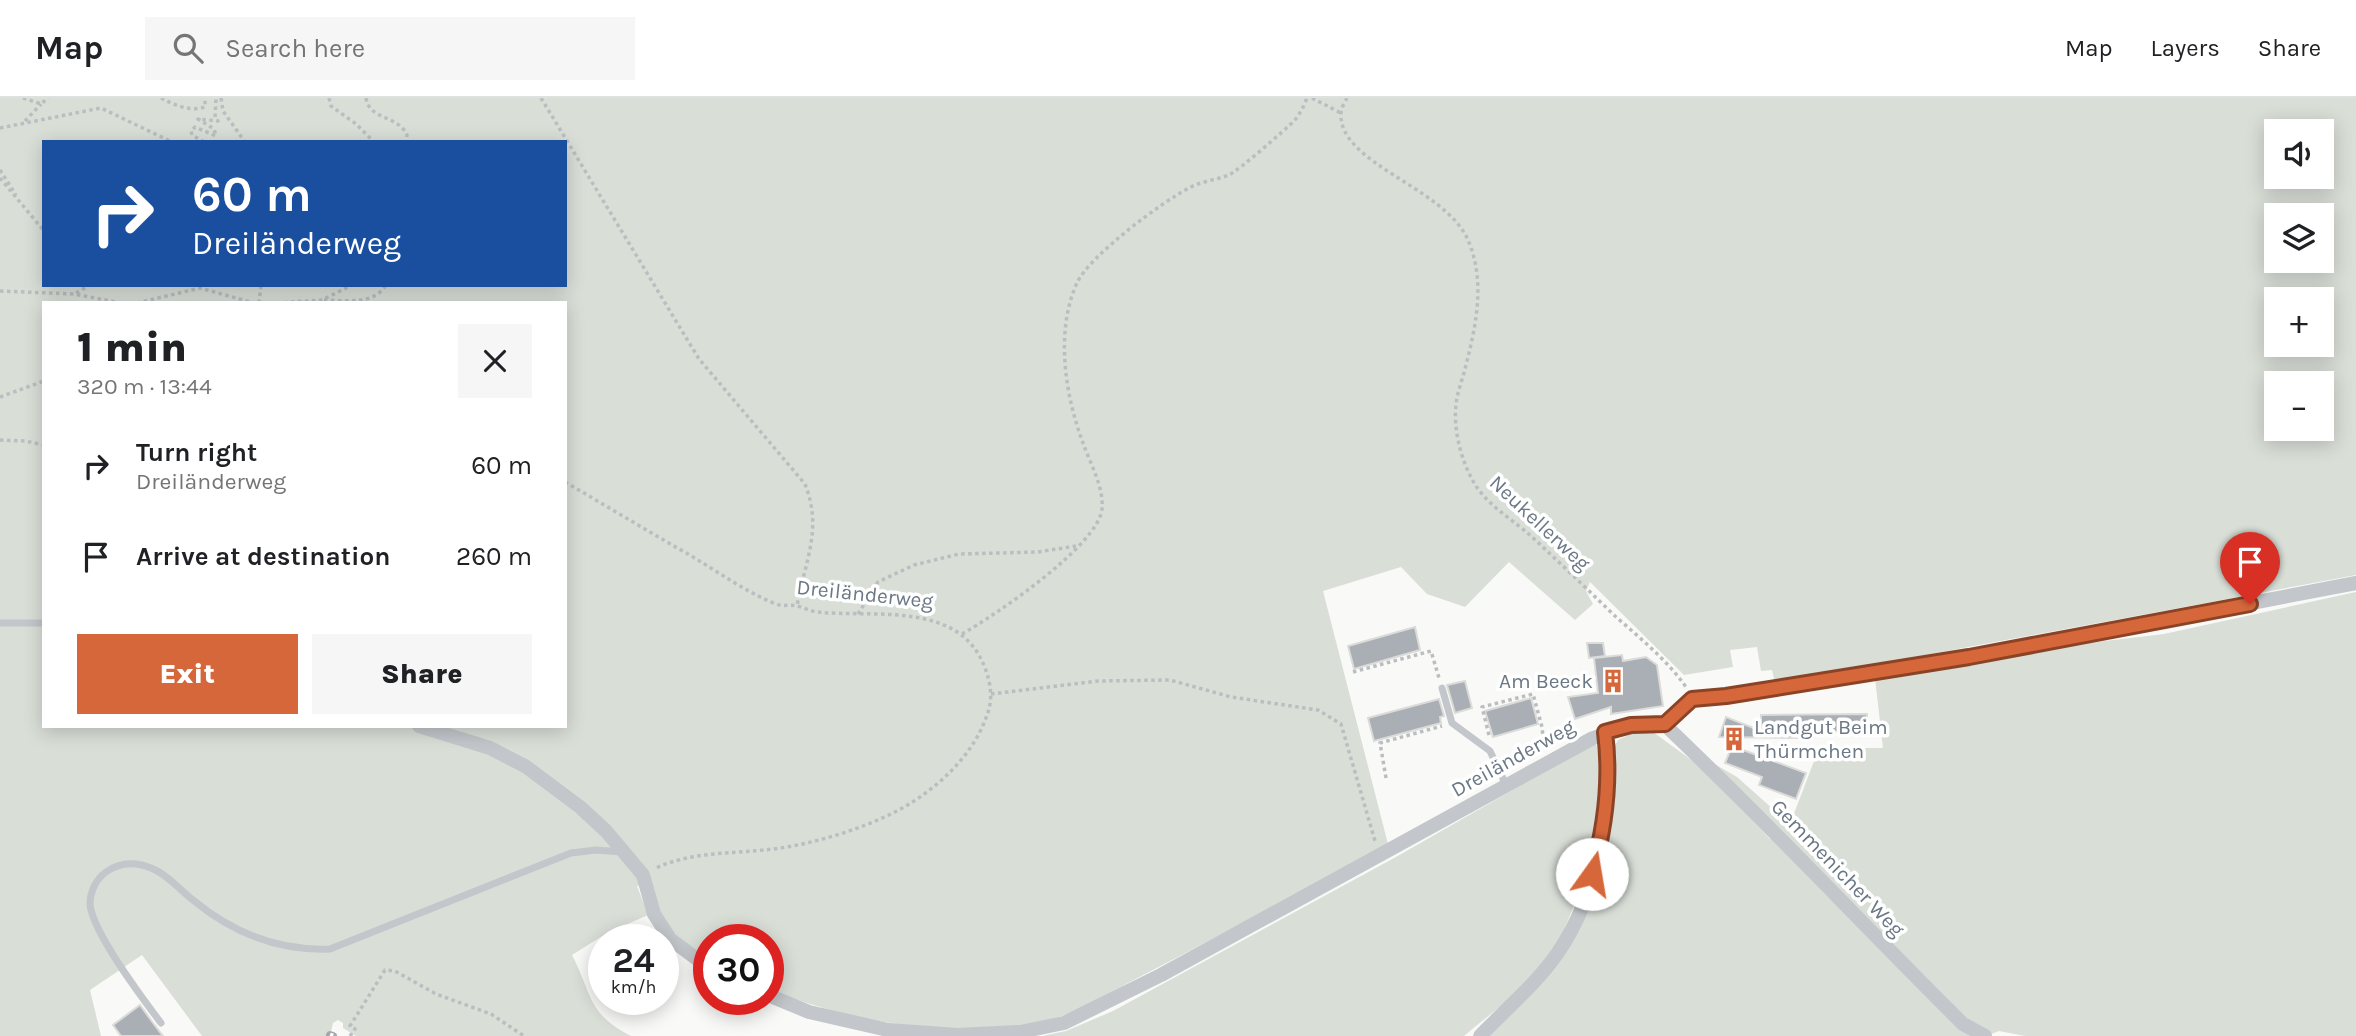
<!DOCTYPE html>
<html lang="en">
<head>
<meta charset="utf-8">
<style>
	:root { --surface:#fff; --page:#f6f6f6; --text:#202124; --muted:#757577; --line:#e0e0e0; --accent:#d6673b }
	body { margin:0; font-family:Karla,sans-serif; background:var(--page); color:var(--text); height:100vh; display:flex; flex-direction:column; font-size:26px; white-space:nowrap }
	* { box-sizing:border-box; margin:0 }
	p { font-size:23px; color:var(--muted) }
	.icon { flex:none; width:38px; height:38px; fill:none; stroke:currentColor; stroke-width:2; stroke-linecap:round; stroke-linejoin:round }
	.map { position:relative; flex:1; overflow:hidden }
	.side { position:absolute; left:42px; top:203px; width:525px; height:427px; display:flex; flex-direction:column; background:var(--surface); border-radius:0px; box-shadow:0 4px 18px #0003 }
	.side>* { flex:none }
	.banner { position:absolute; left:42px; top:42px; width:525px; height:147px; border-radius:0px; box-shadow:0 4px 18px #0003; background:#1a4fa0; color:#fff; overflow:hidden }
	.controls { position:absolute; left:2264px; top:21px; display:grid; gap:14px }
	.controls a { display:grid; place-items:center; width:70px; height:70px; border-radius:0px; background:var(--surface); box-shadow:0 4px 18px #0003; font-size:35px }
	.speed { position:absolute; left:588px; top:826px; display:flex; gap:14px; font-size:35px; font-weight:700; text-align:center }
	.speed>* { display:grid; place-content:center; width:91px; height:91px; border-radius:50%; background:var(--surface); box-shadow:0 4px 18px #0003; line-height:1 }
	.speed small { font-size:18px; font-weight:400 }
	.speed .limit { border:10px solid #d22; background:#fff; color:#111 }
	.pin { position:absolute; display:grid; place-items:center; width:60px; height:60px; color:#fff; margin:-72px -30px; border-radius:50% 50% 50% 0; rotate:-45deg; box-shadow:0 0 7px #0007 }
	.pin .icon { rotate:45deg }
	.me { position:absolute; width:77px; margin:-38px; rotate:13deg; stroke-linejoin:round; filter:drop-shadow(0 0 5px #0008) }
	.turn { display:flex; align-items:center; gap:24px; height:147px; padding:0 35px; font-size:32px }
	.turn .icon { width:91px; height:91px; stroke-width:2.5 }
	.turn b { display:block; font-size:49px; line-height:60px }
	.round { display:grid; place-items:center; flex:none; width:74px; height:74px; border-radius:0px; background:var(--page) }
	.head { display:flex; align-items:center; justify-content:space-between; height:119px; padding:0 35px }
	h1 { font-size:42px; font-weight:800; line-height:52px }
	.button { display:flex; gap:14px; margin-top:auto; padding:14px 35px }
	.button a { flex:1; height:80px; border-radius:0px; background:var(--accent); color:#fff; font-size:28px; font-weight:800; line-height:80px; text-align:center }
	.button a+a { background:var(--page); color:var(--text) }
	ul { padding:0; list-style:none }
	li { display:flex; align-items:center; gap:21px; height:91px; padding:0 35px }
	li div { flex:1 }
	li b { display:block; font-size:26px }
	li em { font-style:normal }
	header { display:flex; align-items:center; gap:42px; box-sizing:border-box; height:98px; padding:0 35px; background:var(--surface); border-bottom:2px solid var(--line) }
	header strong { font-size:33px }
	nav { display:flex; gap:38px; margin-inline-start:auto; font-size:24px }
	.search { width:490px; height:63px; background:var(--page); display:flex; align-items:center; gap:18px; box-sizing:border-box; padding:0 24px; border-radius:0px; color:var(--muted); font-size:26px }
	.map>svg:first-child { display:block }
	.green { fill:#d9ded7; fill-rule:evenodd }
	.building { fill:#a9afb5; stroke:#dbdbd9; stroke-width:2 }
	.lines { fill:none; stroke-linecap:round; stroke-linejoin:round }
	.path { stroke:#bbbec0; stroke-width:3.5; stroke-dasharray:3.5 3.5; stroke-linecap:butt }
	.lane { stroke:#c3c6ca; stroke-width:7 }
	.street { stroke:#c3c6ca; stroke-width:14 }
	.rail-casing { stroke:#a3a8ae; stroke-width:8 }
	.rail { stroke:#fff; stroke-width:5; stroke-dasharray:16; stroke-linecap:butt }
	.route-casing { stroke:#8b4326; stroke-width:18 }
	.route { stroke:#d6673b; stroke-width:12 }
	.labels { text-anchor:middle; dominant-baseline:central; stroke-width:7; stroke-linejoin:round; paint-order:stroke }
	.street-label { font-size:21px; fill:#6b7885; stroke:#fff }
	.poi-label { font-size:21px; fill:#6b7885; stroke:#fff; text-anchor:end }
</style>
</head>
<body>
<header>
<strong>Map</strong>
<div class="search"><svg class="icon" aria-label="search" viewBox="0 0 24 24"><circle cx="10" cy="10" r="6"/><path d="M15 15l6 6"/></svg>Search here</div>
<nav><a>Map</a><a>Layers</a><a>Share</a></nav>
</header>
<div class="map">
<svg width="2356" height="938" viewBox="0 0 2356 938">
	<rect width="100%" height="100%" fill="#f9f9f7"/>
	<!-- green -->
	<path class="green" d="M0 0H2356V477L1775 585 1772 572 1761 573 1757 549 1730 552 1733 569 1684 577 1590 484 1586 493 1593 506 1575 522 1509 464 1465 509 1427 496 1401 469 1323 493 1388 746C1309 789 1229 833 1149 874 1108 895 1064 924 1018 930 933 938 847 922 768 891V842H709V864C677 841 659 827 651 786L637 788 648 817 607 835 572 857C592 895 587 916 631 938H356L343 930V925L338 922 333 925 330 938H202L142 857 90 892 101 938H0ZM2277 33H2322V79H2277ZM44 44H565V187H44ZM2277 117H2322V163H2277ZM2277 201H2322V247H2277ZM44 205H565V628H44ZM2277 285H2322V331H2277Z
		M2356 494V938H2025L1999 933 1986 938H1486L1556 866 1598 769 1615 702V647L1618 642 1637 633 1653 634 1701 669 1770 741 1780 734 1711 664 1737 679 1790 726 1819 650H1883L1875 580 2037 551 2164 536Z
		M1595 645C1623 679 1573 829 1547 863 1525 891 1491 915 1464 938H1042L1066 933 1113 913 1396 759Z"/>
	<!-- building -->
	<path class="building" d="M1415 529 1420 552 1354 571 1348 548Z
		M1587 545H1603L1605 558 1589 560Z
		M1622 557 1623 563 1646 559 1657 567 1663 608 1611 616V609L1575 621 1568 599 1598 595 1594 560Z
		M1465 583 1472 610 1455 615 1447 587Z
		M1531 600 1538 626 1493 639 1485 613Z
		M1439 601 1444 618 1440 619 1441 625 1374 643 1368 620Z
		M1867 616V634H1804V640L1719 639 1726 619 1761 633V617Z
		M1732 648 1806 675 1796 701 1759 687 1762 679 1725 665Z
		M140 907 153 925 163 938H121L113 927Z"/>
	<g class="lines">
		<!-- path -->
		<path class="path" d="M23 0 41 6 48 0
			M161 0C175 7 189 14 205 9V0
			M221 0 223 13 245 44
			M329 0 331 8 356 26 374 44
			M366 0C369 22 398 17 407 37L406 44
			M541 0 699 261 805 386C823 432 805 462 797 508
			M1312 0 1341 15
			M1347 0C1345 4 1341 10 1341 15 1338 66 1445 89 1468 142 1486 184 1476 228 1465 271 1462 283 1457 295 1456 307 1453 333 1462 366 1476 388 1490 409 1513 422 1531 438 1559 464 1587 491 1615 518 1640 540 1667 562 1686 589
			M25 23 41 6
			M0 30 101 10 172 44
			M204 44 192 37 191 33 195 29 216 38 214 31 198 21 218 23 215 20 216 0
			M0 72 16 97
			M0 80 44 133
			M0 193 74 196 121 205
			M76 195 90 187
			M324 202C345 202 373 208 386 187
			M137 205 200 190 254 205
			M259 205 261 187
			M277 205 322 202 352 187
			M0 299 44 283
			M0 342 25 343 44 347
			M565 384C603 406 641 429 679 451 712 469 741 492 776 506 784 509 789 506 797 508 803 509 809 513 817 514 874 520 960 502 985 570 991 585 993 602 987 617 973 659 934 694 895 714 859 732 813 746 773 751 733 756 691 753 654 771
			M858 516 878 484 914 467 959 456 1038 454 1076 448
			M962 536C994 518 1098 448 1102 411 1104 389 1090 365 1083 345 1065 297 1055 233 1077 185 1089 158 1162 104 1189 90 1202 83 1216 82 1229 77 1238 73 1286 31 1294 23 1300 16 1304 8 1307 0
			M1353 574 1431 553 1439 580
			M991 596 1098 583 1170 582 1231 599 1318 612 1341 626 1375 743
			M1489 637 1482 609 1533 596 1542 629 1544 649
			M1386 680 1380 645 1442 628
			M350 938 355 931 350 928 385 872 395 873 436 896 491 916 524 938"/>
		<!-- lane -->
		<path class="lane" d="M0 525H44
			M1442 590 1452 625 1490 653 1506 687
			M161 925C143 901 92 834 90 806 90 794 96 781 106 774 120 764 136 764 151 770 167 776 180 792 193 802 234 836 278 853 330 851L571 755 596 752 623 754"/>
		<!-- street -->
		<path class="street" d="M1665 627C1762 719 1853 816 1948 911L1963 926 1985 938
			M419 628 490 650 525 668 580 709 606 733 643 777 654 816 670 841 709 870
			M768 897 809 914 888 932 957 937 1020 934 1064 925 1161 877 1593 640 1631 627H1665L1692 601 1776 591 1969 559 2356 485
			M1480 938C1505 912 1536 886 1557 856 1599 795 1614 707 1605 634"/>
		<!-- rail casing -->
		<g class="rail-casing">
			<path id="rail" d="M330 937 333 938"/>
		</g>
		<!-- rail -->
		<use href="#rail" class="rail"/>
	</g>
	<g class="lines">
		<!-- route casing -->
		<g class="route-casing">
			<path id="route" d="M1592 776C1605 730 1611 681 1605 634L1631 627 1665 626 1692 601 1726 598 1969 559 2250 506"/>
		</g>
		<!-- route -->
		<use href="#route" class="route"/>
	</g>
	<!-- icons -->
	<defs>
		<g id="building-bare" transform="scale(1.89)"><path d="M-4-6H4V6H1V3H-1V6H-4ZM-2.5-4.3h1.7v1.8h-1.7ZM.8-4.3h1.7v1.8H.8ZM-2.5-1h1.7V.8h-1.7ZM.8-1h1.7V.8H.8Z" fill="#d6673b" stroke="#fff" stroke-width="2.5" paint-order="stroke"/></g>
	</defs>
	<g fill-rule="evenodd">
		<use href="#building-bare" x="1613" y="583"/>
		<use href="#building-bare" x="1734" y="641"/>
	</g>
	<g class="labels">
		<!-- street labels -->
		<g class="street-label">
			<text transform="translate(1540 425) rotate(43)">Neukellerweg</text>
			<text transform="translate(865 496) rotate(6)">Dreiländerweg</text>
			<text transform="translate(1513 660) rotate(-29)">Dreiländerweg</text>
			<text transform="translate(1838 770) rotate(46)">Gemmenicher Weg</text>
		</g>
		<!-- poi labels -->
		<g class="poi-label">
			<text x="1593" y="583">Am Beeck</text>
			<text x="1754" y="629" text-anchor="start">Landgut Beim<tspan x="1754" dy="24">Thürmchen</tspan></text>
		</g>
	</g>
</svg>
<div class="controls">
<a><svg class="icon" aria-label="sound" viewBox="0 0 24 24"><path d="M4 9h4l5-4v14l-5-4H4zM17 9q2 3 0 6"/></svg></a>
<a><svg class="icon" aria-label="layers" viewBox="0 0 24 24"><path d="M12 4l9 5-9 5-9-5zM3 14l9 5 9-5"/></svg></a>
<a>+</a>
<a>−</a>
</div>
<div class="speed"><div>24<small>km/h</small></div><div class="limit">30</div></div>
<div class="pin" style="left:2250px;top:506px;background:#d93025"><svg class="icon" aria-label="arrive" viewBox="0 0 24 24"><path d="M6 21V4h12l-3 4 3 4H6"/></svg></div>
<svg class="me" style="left:1592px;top:776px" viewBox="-20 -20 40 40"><circle r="19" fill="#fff"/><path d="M0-13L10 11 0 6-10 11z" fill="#d6673b"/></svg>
<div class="banner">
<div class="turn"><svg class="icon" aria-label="right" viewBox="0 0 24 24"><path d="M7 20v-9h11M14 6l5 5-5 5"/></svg><div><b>60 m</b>Dreiländerweg</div></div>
</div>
<section class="side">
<div class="head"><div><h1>1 min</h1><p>320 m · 13:44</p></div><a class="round"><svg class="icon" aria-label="close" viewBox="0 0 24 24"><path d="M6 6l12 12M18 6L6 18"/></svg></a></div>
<ul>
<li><svg class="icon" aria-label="right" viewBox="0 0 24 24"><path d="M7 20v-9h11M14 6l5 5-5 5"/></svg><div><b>Turn right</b><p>Dreiländerweg</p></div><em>60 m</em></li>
<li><svg class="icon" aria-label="arrive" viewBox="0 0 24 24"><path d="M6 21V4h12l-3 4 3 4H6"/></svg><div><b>Arrive at destination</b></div><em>260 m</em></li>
</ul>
<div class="button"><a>Exit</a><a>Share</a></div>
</section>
</div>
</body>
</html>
